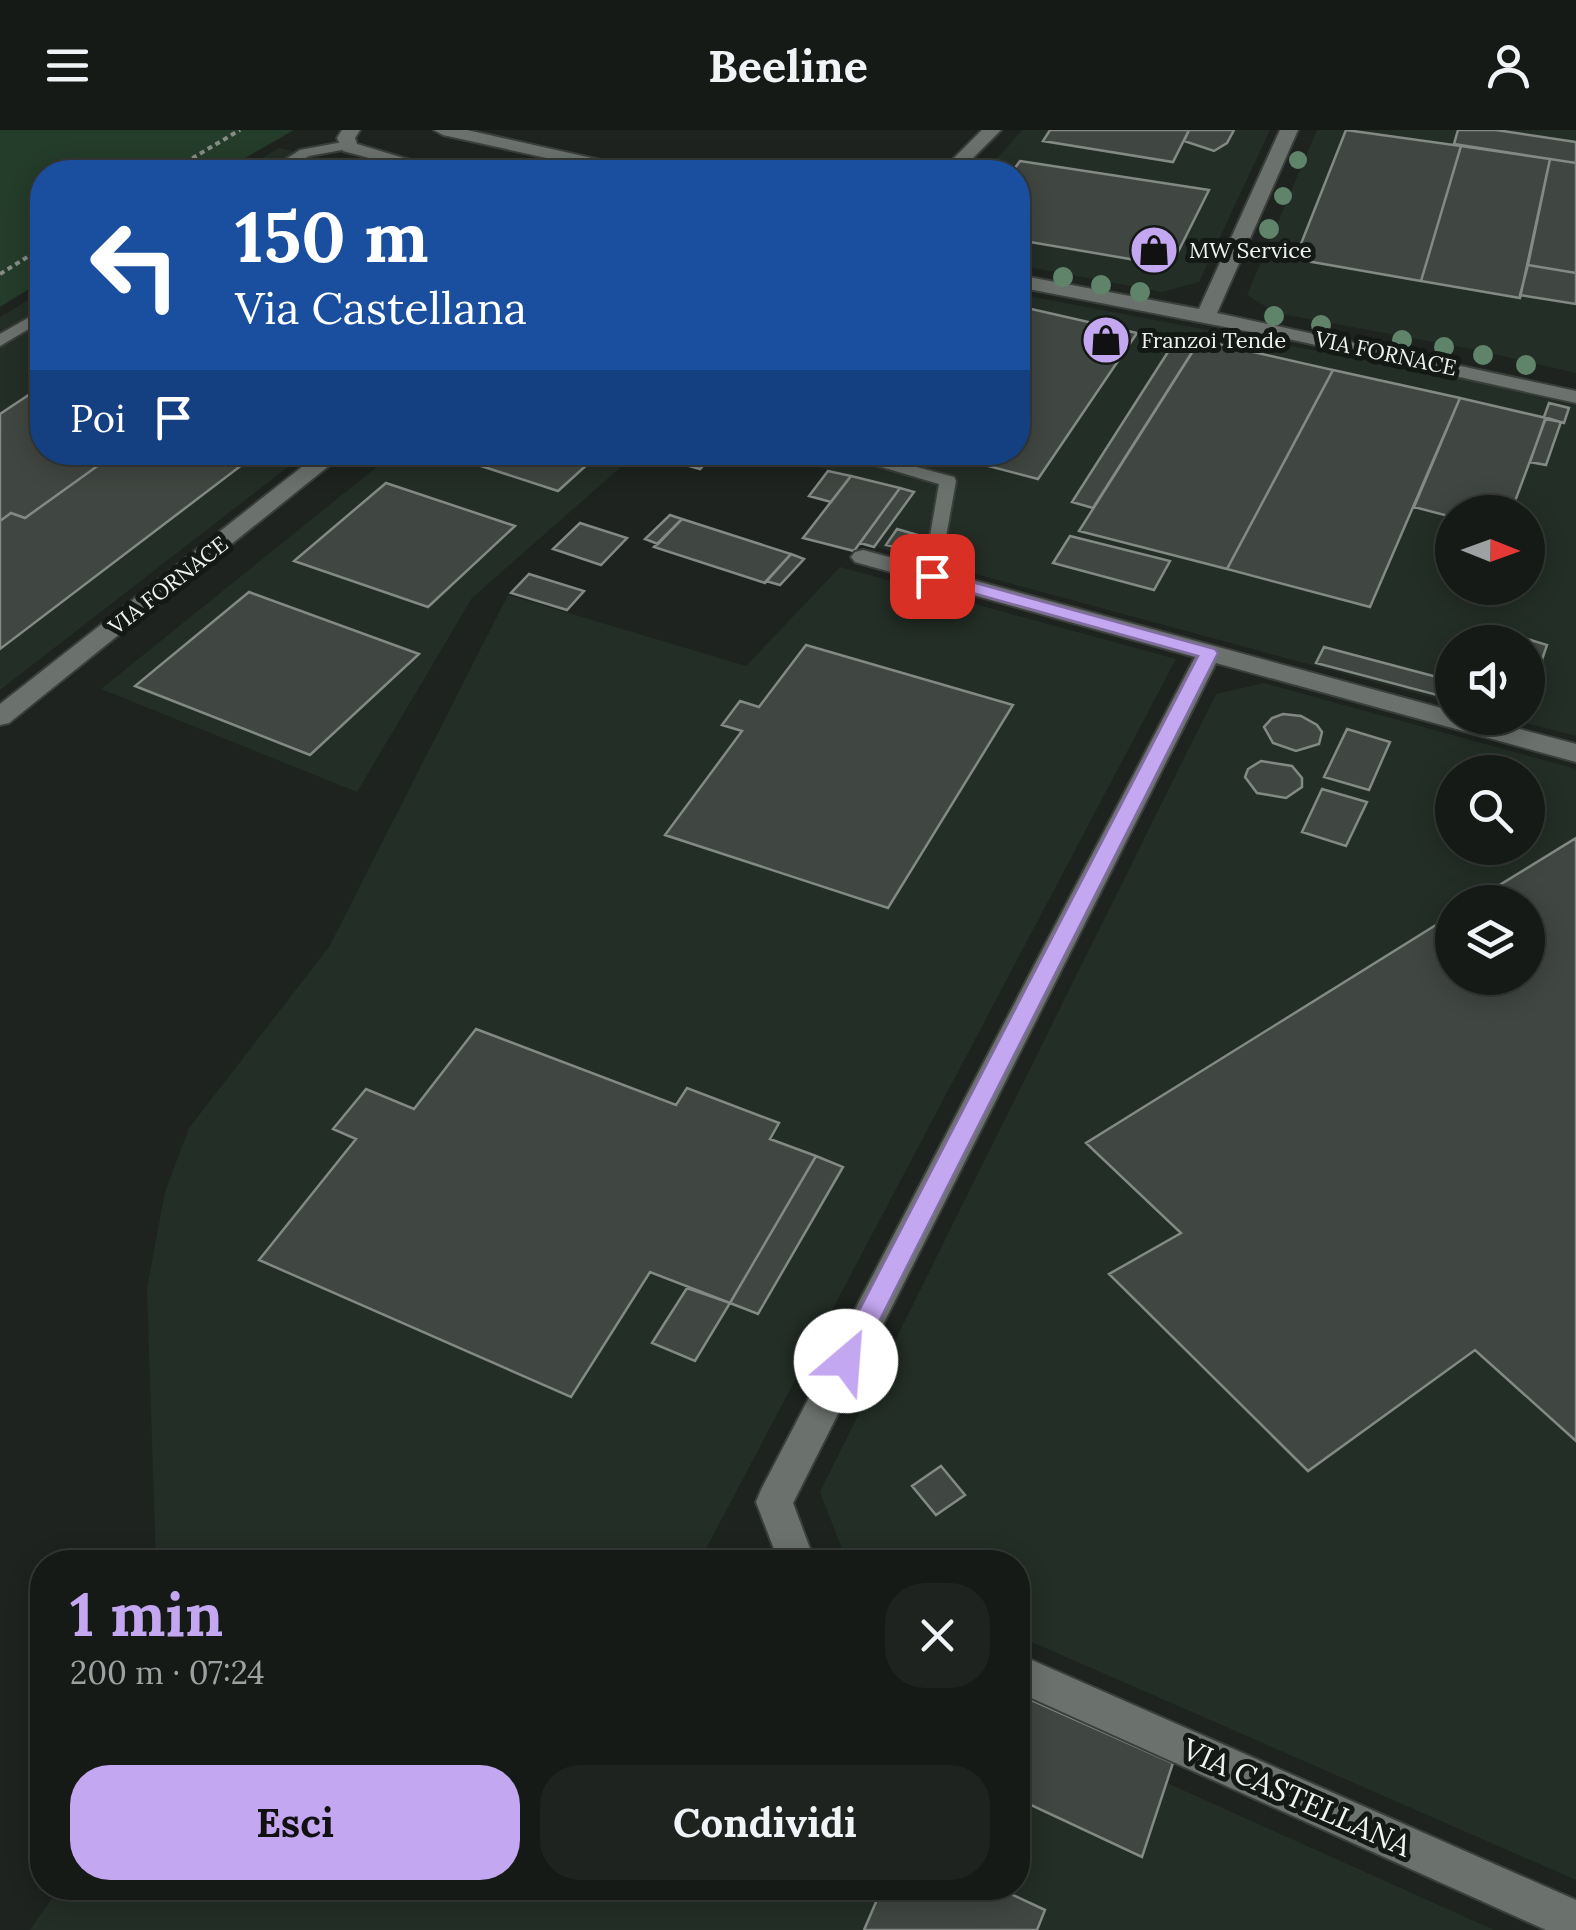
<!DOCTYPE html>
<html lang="it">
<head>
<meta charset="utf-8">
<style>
	:root { --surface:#161a17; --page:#1f2320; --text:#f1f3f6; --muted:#9ea1a1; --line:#353836; --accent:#c4a7f1 }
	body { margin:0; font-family:Lora,serif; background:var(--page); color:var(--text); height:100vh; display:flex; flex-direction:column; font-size:38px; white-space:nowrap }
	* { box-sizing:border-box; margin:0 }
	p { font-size:32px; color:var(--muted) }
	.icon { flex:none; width:55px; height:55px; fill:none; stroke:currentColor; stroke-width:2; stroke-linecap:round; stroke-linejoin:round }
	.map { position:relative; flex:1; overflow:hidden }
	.drawer { position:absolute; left:30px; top:1420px; width:1000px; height:350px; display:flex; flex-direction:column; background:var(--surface); border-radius:40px; box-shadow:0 5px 25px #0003,0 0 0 2px var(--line) }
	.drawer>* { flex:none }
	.banner { position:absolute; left:30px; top:30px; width:1000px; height:305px; border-radius:40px; box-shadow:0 5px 25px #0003,0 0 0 2px var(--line); background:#1a4fa0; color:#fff; overflow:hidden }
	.needle { width:65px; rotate:91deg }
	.fabs { position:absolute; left:1435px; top:365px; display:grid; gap:20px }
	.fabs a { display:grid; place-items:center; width:110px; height:110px; border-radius:50%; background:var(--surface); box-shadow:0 5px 25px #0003,0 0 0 2px var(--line); font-size:50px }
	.pin { position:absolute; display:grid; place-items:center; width:85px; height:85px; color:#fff; margin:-42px; border-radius:20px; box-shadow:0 5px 15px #0006 }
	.me { position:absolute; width:110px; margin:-55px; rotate:27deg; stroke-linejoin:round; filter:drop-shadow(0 0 8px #0008) }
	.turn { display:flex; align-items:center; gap:35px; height:210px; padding:0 40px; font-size:45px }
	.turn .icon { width:130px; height:130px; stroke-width:2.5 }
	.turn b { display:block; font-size:70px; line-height:85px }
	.then { display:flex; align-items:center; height:95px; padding:0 40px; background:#0003; gap:20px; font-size:38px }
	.round { display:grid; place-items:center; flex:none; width:105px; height:105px; border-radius:40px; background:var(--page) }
	.head { display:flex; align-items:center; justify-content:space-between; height:170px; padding:0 40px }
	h1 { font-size:60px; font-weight:800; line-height:75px; color:var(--accent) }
	.primary-button { display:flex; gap:20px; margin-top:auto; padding:20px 40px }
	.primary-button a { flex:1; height:115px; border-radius:40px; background:var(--accent); color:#111; font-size:40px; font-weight:800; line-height:115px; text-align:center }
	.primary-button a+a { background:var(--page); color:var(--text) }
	header { display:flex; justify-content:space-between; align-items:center; height:130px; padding:0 40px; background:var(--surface); font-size:45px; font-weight:800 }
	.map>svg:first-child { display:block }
	.built { fill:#232e26; fill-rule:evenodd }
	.green { fill:#243c2a }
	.building { fill:#404641; stroke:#838984; stroke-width:2.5 }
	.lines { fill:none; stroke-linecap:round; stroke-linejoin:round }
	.service-casing { stroke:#3b3f3c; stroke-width:4 }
	.minor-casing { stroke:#3b3f3c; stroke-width:4 }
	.path { stroke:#888c88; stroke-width:4; stroke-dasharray:5 4; stroke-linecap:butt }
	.service { fill:#6b716c; fill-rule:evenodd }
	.minor { fill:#6b716c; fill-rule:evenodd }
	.tree { fill:#60846a }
	.route { fill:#c4a7f1; stroke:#7f6d9d; stroke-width:2.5 }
	.labels { text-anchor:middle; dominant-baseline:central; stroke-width:10; stroke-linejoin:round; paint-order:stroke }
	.far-poi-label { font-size:22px; fill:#eff2ef; stroke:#141916; text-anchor:start }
	.far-street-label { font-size:22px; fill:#eff2ef; stroke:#141916 }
	.near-street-label { font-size:30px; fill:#eff2ef; stroke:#141916 }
</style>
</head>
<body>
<header><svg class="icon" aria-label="menu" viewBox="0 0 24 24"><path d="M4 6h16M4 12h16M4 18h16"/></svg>Beeline<svg class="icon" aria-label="person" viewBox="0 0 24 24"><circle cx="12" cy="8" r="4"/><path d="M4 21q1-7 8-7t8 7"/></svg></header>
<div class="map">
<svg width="1576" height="1800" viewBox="0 0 1576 1800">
	<rect width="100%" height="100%" fill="#1e231f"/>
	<!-- built -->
	<path class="built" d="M1022 0H1270L1199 152 1162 162 1018 135V42H985Z
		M1317 0H1576V243L1477 220 1276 183 1247 165Z
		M279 18 384 42H239Z
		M42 162V322L306 323 0 560V187Z
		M1018 164 1449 246 1576 276V606L1507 588H1528V512H1452V573L876 417 915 362 763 323 1018 322ZM1452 382H1528V458H1452Z
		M394 323H637L472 468 357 662 101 559Z
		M840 437 1176 529 699 1432H156L147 1158 165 1062 189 998 329 817 508 465 746 536Z
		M1264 553 1576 639V1750L1018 1506V1432H847L820 1362 1216 564ZM1452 642H1528V718H1452ZM1452 772H1528V848H1452Z
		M1018 1586 1494 1800H30L59 1758H1018Z"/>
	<!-- green -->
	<path class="green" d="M0 0H294L221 42H42V151L0 177Z"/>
	<!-- building -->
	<path class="building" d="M1050 0H1189L1173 32 1043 11Z
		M1189 0H1234L1227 13 1214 21 1184 11Z
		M1346 0 1461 16 1421 151 1295 129Z
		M1458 0H1496L1576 12V33L1454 14Z
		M1461 16 1550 29 1520 168 1421 151Z
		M1550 29 1576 33V143L1528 135Z
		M1020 31 1209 60 1171 136 1018 110V42H1012Z
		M1528 135 1576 143V174L1520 165Z
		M1018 176 1137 203 1038 349 935 322H1018Z
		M1200 210 1333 240 1227 439 1079 401Z
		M1175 211 1196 216 1093 378 1072 372Z
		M1333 240 1460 268 1370 477 1227 439Z
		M42 256V322H117L25 388 11 383 0 391V284Z
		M1460 268 1546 288 1511 382H1452V387L1414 377Z
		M1549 273 1569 278 1564 293 1544 287Z
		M1545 289 1561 292 1546 335 1530 332Z
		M117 322H259L0 519V391L11 383 25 388Z
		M438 322H601L558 361Z
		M689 322H716L700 339 679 333Z
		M828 341 851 346 831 372 809 366Z
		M851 346 900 358 854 421 803 408Z
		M386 353 515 396 428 477 294 431Z
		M900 358 914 362 874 417 860 413Z
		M670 385 682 389 658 414 645 409Z
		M682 389 791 424 765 453 654 417Z
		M580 393 627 408 601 435 553 419Z
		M897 399 921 406 911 421 886 415Z
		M1070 406 1170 431 1154 460 1053 433Z
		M791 424 804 429 780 455 766 451Z
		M529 444 584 461 567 480 511 463Z
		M249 462 419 524 310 625 135 556Z
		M1524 508 1547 515 1531 562 1528 561V512H1522Z
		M806 515 1013 575 888 778 665 705 742 601 722 595 740 571 759 577Z
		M1324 517 1452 551V569L1316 533Z
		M1283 584 1301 586 1317 595 1322 602 1319 614 1296 621 1273 613 1264 597 1272 588Z
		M1347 599 1390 612 1369 660 1324 647Z
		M1261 631 1292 636 1302 648V657L1286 668 1257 663 1245 647 1248 639Z
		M1322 659 1367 672 1346 716 1302 702Z
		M1576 708V1311L1475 1220 1308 1341 1109 1144 1181 1103 1086 1013 1452 785V848H1528V772H1472Z
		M476 899 676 975 687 958 779 993 770 1009 816 1026 730 1173 650 1142 571 1267 259 1130 356 1009 333 999 366 959 414 979Z
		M816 1026 843 1037 758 1184 730 1173Z
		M687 1158 730 1173 695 1231 652 1213Z
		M941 1336 965 1365 936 1385 912 1356Z
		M1018 1564 1173 1633 1142 1727 1018 1669Z
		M882 1758H998L1045 1780 1037 1800H864Z"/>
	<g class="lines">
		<!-- service casing -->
		<g class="service-casing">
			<path id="service" d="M348 11 353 12V18L309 26 282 42H266L300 20Z
				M42 180V191L0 216V204Z
				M831 322H860L954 347 956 351 938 451H926L923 447 939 354Z"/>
		</g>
		<!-- minor casing -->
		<g class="minor-casing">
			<path id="minor" d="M342 0H360L355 8 357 14 450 42H422L343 21 337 8Z
				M434 0H467L632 37 641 42H610L443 5Z
				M982 0H1001L959 42H940Z
				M1280 0H1298L1217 183 1576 261V273L1298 211 1018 157V145L1199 179Z
				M321 322H346L9 593 0 595V574Z
				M863 420 1452 581V588H1477L1576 614V632L1216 533 793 1373 815 1432H779L756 1372 761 1360 1195 527 855 432 851 427 855 422Z
				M1018 1524 1576 1770V1800H1546L1018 1562Z"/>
		</g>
		<!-- path -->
		<path class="path" d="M169 42 240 0
			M0 144 42 118"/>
		<!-- service -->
		<use href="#service" class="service"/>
		<!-- minor -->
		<use href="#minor" class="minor"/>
	</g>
	<!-- trees -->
	<g class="tree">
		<circle cx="1298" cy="30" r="9"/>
		<circle cx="1283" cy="66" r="9"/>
		<circle cx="1269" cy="99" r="10"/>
		<circle cx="1063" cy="147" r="10"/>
		<circle cx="1101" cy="155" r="10"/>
		<circle cx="1140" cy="162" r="10"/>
		<circle cx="1274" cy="186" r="10"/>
		<circle cx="1321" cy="195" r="10"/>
		<circle cx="1402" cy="210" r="10"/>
		<circle cx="1444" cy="217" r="10"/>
		<circle cx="1483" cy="225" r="10"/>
		<circle cx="1526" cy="235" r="10"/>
	</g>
	<!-- route -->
	<path class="route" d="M932 441 1215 519 1218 523 855 1239 846 1242 837 1239 833 1231 837 1223 1198 526 926 450V443Z"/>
	<!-- icons -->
	<defs>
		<g id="shop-disc" transform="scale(2.5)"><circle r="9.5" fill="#c4a7f1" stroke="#141916"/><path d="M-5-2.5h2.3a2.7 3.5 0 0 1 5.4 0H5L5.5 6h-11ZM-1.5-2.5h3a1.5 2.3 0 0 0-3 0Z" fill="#111"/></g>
	</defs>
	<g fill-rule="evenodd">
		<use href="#shop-disc" x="1154" y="120"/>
		<use href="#shop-disc" x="1106" y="210"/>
	</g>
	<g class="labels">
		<!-- far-poi labels -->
		<g class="far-poi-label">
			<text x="1189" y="120">MW Service</text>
			<text x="1141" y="210">Franzoi Tende</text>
		</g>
		<!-- far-street labels -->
		<g class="far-street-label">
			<text transform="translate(1386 223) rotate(12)">VIA FORNACE</text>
			<text transform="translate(168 455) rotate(-38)">VIA FORNACE</text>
		</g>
		<!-- near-street labels -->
		<g class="near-street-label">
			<text transform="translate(1297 1667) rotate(24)">VIA CASTELLANA</text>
		</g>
	</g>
</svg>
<div class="fabs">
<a><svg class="needle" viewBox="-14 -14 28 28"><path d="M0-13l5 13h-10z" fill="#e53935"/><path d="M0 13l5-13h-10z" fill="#9ea1a1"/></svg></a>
<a><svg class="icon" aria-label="sound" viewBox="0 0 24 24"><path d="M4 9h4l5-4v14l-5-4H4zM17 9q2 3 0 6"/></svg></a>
<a><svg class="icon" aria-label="search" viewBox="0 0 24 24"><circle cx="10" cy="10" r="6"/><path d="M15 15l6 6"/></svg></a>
<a><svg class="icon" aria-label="layers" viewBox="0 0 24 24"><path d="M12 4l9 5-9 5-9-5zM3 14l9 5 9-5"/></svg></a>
</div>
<div class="pin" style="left:932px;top:446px;background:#d93025"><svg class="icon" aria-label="arrive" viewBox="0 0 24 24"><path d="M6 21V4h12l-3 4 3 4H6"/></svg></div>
<svg class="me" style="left:846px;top:1231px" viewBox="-20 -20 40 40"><circle r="19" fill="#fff"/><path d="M0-13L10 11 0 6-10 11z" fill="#c4a7f1"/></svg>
<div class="banner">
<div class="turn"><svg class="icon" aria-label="left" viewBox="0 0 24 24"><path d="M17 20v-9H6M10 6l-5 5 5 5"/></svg><div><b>150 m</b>Via Castellana</div></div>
<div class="then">Poi<svg class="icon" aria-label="arrive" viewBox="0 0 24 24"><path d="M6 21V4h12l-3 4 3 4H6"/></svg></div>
</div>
<section class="drawer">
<div class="head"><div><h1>1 min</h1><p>200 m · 07:24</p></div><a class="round"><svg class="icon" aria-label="close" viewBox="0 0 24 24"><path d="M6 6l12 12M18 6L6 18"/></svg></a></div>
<div class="primary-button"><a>Esci</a><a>Condividi</a></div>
</section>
</div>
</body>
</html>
